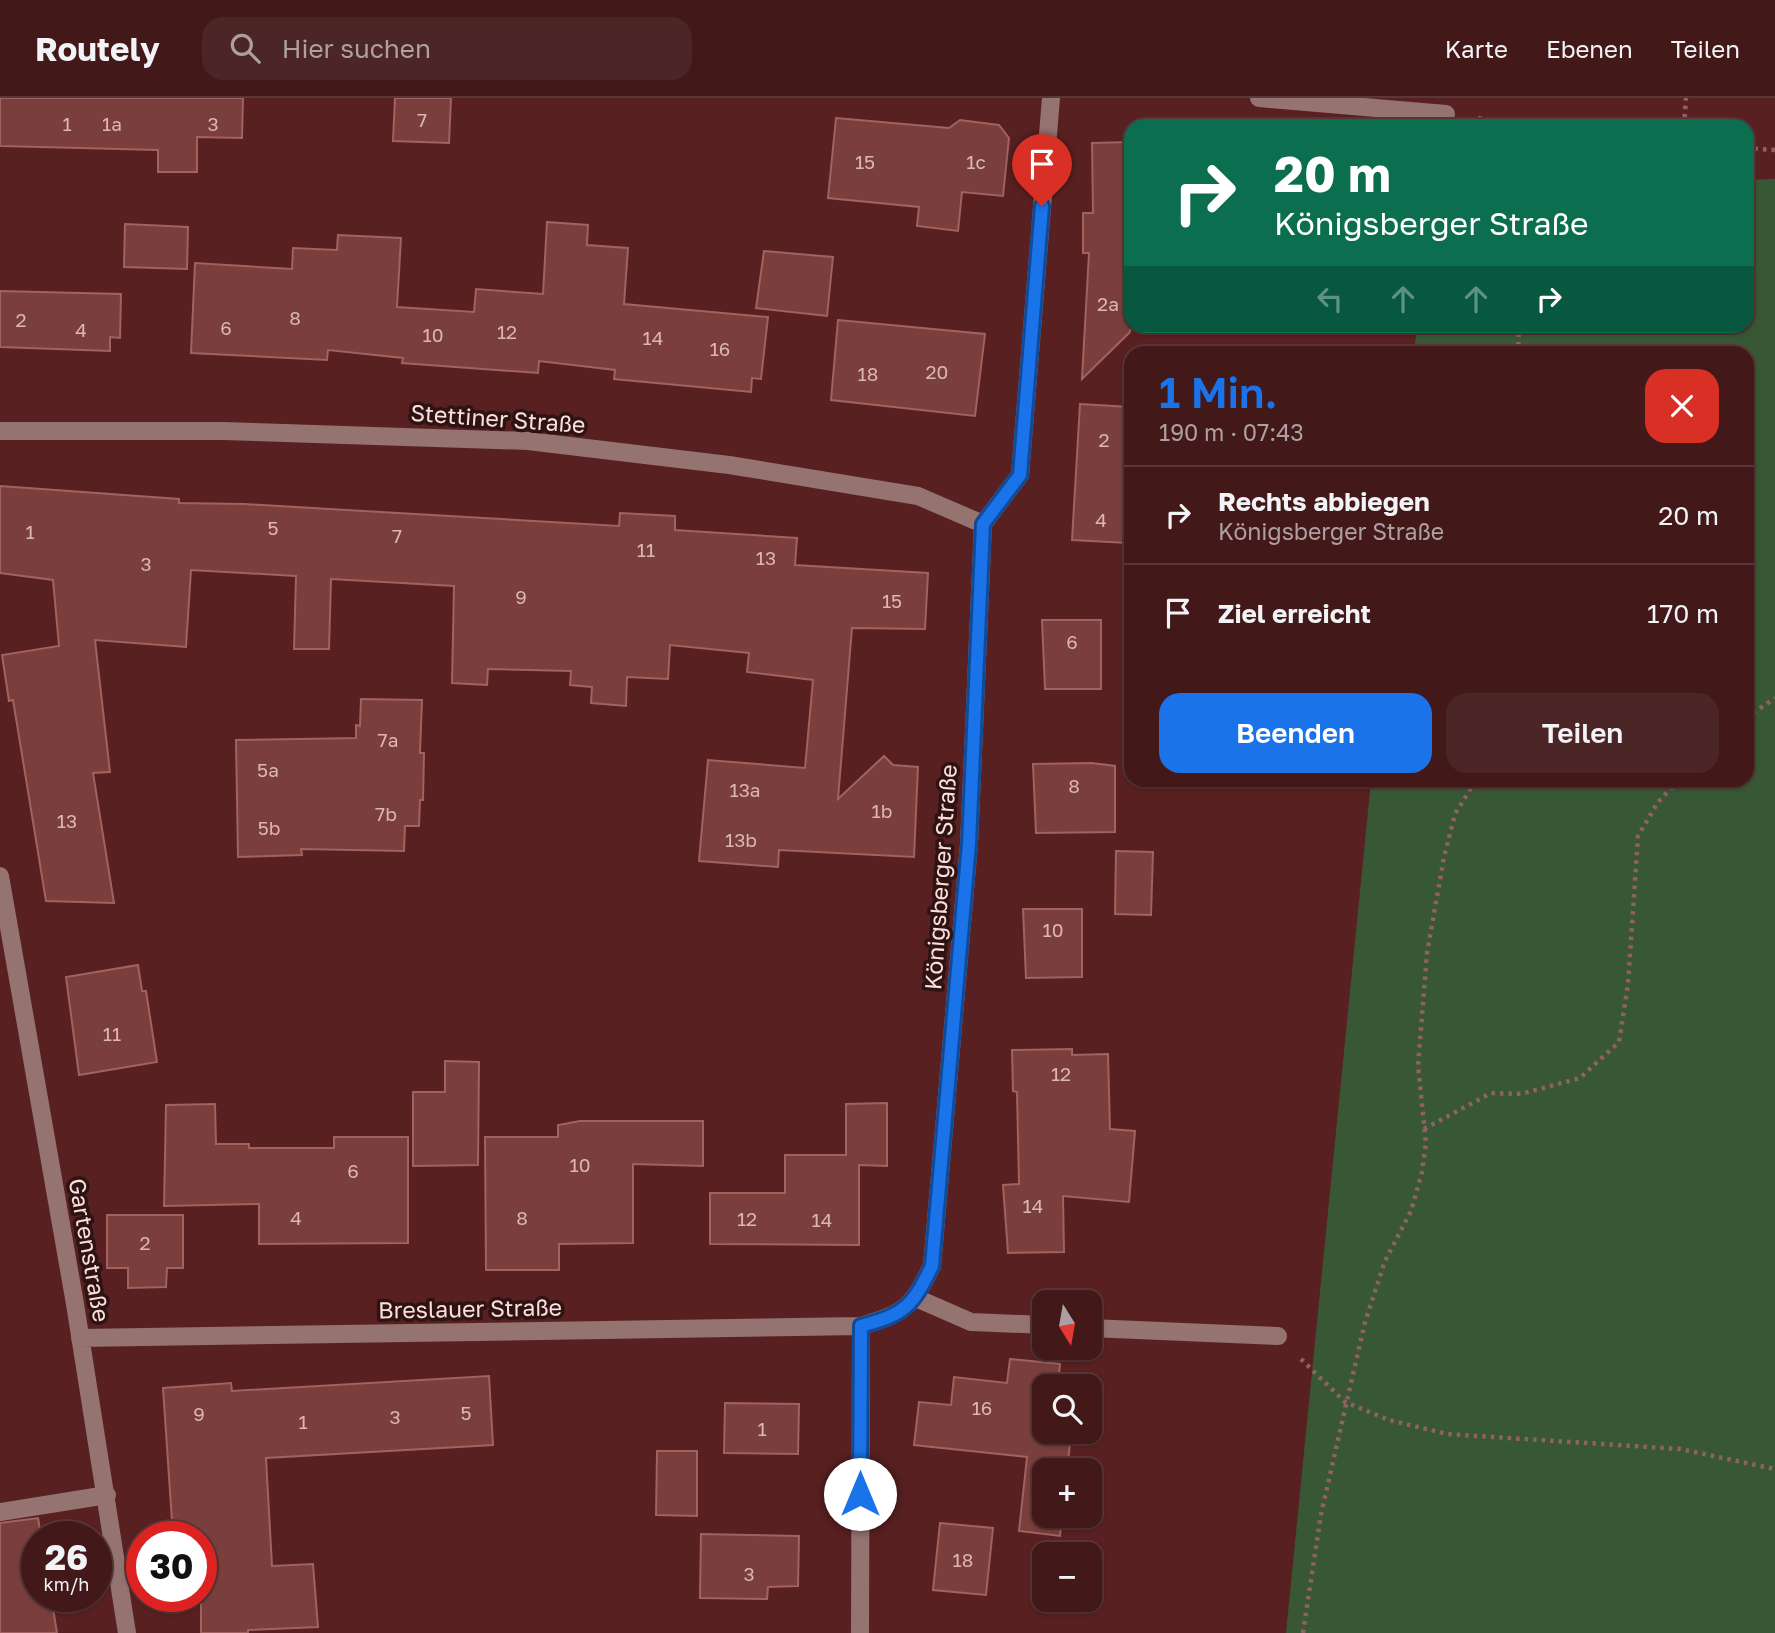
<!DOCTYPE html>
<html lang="de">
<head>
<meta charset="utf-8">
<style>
	:root { --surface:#421819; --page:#4c2526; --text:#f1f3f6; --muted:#aea0a2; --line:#5a3738; --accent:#1a73e8 }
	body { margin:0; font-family:"Golos Text",sans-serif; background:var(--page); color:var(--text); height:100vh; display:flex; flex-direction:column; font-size:26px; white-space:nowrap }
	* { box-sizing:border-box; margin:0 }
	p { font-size:23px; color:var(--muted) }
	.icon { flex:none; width:38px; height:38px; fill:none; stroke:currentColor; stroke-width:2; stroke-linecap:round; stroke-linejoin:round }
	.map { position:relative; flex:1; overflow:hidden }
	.details { position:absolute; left:1124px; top:248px; width:630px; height:441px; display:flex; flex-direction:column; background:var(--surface); border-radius:21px; box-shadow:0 2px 5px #0004,0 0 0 2px var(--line) }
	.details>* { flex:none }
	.banner { position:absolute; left:1124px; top:21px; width:630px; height:214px; border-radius:21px; box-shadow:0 2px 5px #0004,0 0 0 2px var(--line); background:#0b6e4f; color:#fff; overflow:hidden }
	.needle { width:46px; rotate:169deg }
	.fabs { position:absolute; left:1032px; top:1192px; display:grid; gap:14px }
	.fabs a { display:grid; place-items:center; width:70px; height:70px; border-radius:14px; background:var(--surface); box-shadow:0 2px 5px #0004,0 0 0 2px var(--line); font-size:35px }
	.speed { position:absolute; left:21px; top:1423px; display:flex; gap:14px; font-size:35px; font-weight:700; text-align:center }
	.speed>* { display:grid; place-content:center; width:91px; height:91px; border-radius:50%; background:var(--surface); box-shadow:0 2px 5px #0004,0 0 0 2px var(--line); line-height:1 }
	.speed small { font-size:18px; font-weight:400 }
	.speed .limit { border:10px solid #d22; background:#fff; color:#111 }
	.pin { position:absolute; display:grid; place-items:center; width:60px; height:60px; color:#fff; margin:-72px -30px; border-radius:50% 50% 50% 0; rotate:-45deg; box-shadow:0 0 7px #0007 }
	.pin .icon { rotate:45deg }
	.me { position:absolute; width:77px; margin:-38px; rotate:0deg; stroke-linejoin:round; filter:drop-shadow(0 0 5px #0008) }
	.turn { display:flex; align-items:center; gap:24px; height:147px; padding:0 35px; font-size:32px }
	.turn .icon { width:91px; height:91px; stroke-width:2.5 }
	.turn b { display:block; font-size:49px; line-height:60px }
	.lanes { display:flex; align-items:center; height:66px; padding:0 35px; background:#0003; justify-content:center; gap:35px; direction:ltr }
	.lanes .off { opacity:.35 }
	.round { display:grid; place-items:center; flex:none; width:74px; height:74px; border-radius:21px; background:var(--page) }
	.head { display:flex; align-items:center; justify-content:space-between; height:119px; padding:0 35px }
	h1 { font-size:42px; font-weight:600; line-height:52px; color:var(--accent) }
	.button { display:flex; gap:14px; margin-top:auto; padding:14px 35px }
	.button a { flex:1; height:80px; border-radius:21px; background:var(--accent); color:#fff; font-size:28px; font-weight:600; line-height:80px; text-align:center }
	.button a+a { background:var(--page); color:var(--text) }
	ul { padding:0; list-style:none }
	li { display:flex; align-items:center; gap:21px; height:98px; padding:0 35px; border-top:2px solid var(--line) }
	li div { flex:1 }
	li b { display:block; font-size:26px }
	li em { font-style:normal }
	header { display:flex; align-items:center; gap:42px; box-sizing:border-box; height:98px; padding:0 35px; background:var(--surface); border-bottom:2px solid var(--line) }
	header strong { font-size:33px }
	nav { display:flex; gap:38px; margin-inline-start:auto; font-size:24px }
	.search { width:490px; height:63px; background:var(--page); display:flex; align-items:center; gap:18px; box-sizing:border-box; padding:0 24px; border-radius:21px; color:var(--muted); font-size:26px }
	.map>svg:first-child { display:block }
	.green { fill:#385835 }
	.building { fill:#7a3f3d; stroke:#a16260; stroke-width:2 }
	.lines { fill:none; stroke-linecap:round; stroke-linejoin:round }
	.path { stroke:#906161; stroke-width:4.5; stroke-dasharray:3.5 5; stroke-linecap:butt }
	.minor { stroke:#947371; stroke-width:18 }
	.route-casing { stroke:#114b97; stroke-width:18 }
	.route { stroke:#1a73e8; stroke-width:12 }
	.labels { text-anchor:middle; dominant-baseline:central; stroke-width:7; stroke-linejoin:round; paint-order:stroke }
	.number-label { font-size:19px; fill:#dcb6b4 }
	.street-label { font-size:23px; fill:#fcdedc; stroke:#2d1413 }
</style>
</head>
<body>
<header>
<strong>Routely</strong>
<div class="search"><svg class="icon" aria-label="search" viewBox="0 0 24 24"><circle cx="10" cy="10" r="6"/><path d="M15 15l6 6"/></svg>Hier suchen</div>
<nav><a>Karte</a><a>Ebenen</a><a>Teilen</a></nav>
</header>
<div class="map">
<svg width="1775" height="1535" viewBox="0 0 1775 1535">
	<rect width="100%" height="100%" fill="#582021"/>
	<!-- green -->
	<path class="green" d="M1775 81V1535H1286L1371 683 1746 682V256L1414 255 1417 228H1746L1747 82Z"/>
	<!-- building -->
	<path class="building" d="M0 0H243L242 40 197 39V74H158V52L0 48Z
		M395 0H451L449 45 393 43Z
		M836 20 949 30 960 22 999 27 1009 40 1003 98 962 94 958 133 917 128 919 109 828 100Z
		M1130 44V234L1082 281 1089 155H1083V115H1093L1092 45Z
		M547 124 588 127 587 147 628 150 624 206 768 219 761 281 752 280 751 294 614 281 615 272 539 263 538 275 402 265 403 260 328 252 327 262 191 255 195 165 292 171 293 150 337 152 338 137 401 140 397 209 474 214 476 191 543 196Z
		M125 126 188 129 187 171 124 169Z
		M764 153 833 159 827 218 756 210Z
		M0 193 121 196 120 240 110 239V253L0 249Z
		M838 222 985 236 975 318 831 302Z
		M1080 306 1130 309 1128 445 1072 442Z
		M0 388 179 401V405L244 406 619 428 620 415 675 418V432L797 440 795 467 928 475 925 531 852 530 838 701 884 658 893 667 918 669 914 759 779 752 778 769 699 763 708 662 805 670 813 582 747 574 749 555 670 547 668 581 627 579 626 608 591 605 592 589 570 587 571 573 488 571 487 587 452 585 454 488 331 481 329 551H294L296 478 191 472 186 549 95 542 110 674 93 675 114 805 46 803 13 602 9 603 2 557 59 548 53 482 0 475Z
		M1042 522H1101V591H1045Z
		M361 601 422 602 420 655H424L423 702H420L419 728H405L404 753 301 751 302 757 238 759 236 642 356 640V627L360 628Z
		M1092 665 1115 668V734L1036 735 1033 666Z
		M1116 753 1153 754 1151 817 1115 816Z
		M1023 811H1082V879L1026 880Z
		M138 867 142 893H146L157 964 79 977 66 879Z
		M1072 951V957L1108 956 1110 1031 1135 1033 1129 1104 1063 1098 1064 1154 1008 1155 1003 1087 1019 1086 1017 994 1013 993 1012 952Z
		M445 963 479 964 478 1067 413 1068V994H445Z
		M887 1005V1068L859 1067V1147L710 1146V1095H785V1057H846V1006Z
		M215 1006 216 1046H249V1050H334V1039H408V1145L259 1146V1106L164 1108 166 1007Z
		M580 1023H703V1068L633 1066V1145L559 1146V1172H486L485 1039H558V1027Z
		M107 1117H183V1170H167L166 1189 128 1190V1170H107Z
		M1010 1261 1060 1266 1058 1288H1045V1334L1071 1337 1067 1372H1045V1418H1062L1060 1438 1019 1433 1027 1359 914 1347 919 1304 951 1307 954 1279 1007 1285Z
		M489 1278 493 1347 266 1360 272 1468 313 1466 318 1529 248 1532V1535H201V1438H173L163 1290 231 1285 232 1293Z
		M725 1305 799 1306 798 1356 724 1355Z
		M657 1353H697V1418L656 1417Z
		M38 1420 41 1438H37V1498H51L57 1535H0V1425Z
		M940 1425 993 1430 986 1497 933 1492Z
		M701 1436 799 1438 798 1488 768 1489 767 1501 700 1500Z"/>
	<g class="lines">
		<!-- path -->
		<path class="path" d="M1478 20 1540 28
			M1684 28 1686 0
			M1746 50 1775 52
			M1518 256 1519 228
			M1746 620 1775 600
			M1424 1031 1491 995 1521 996 1580 980 1619 944 1628 886 1638 738 1658 704 1679 682
			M1301 1261 1345 1304 1389 1322 1447 1336 1680 1351 1775 1371
			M1303 1535 1321 1416 1365 1224 1385 1163 1411 1113 1422 1074 1426 1045 1418 968 1427 855 1444 759 1455 716 1476 682"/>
		<!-- minor -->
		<path class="minor" d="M1259 0 1446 16
			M0 333H223L528 343 729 367 918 398 983 426
			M0 778 75 1206 127 1535
			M916 1200 971 1224 1045 1227
			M1090 1230 1278 1238
			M80 1240 861 1228C905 1215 912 1209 932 1168L969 746 983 426 1020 377 1051 0
			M0 1414 107 1397
			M860 1535 861 1228"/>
	</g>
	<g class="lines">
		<!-- route casing -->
		<g class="route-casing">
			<path id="route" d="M860 1396 861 1228C905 1216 912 1209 932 1168L969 746 983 426 1020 377 1042 108"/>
		</g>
		<!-- route -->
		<use href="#route" class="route"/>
	</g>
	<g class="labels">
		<!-- number labels -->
		<g class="number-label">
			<text x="422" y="21">7</text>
			<text x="67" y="25">1</text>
			<text x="112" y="25">1a</text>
			<text x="213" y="25">3</text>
			<text x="865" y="63">15</text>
			<text x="976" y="63">1c</text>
			<text x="1108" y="205">2a</text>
			<text x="295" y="219">8</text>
			<text x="21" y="221">2</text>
			<text x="226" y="229">6</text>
			<text x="81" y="231">4</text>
			<text x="507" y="233">12</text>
			<text x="433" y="236">10</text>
			<text x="653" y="239">14</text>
			<text x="720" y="250">16</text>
			<text x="937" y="273">20</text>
			<text x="868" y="275">18</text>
			<text x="1104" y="341">2</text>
			<text x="1101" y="421">4</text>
			<text x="273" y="429">5</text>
			<text x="30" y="433">1</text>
			<text x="397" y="437">7</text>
			<text x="646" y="451">11</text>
			<text x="766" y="459">13</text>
			<text x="146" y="465">3</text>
			<text x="521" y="498">9</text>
			<text x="892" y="502">15</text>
			<text x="1072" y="543">6</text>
			<text x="388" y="641">7a</text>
			<text x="268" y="671">5a</text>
			<text x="1074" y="687">8</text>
			<text x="745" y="691">13a</text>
			<text x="882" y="712">1b</text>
			<text x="386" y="715">7b</text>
			<text x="67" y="722">13</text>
			<text x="269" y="729">5b</text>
			<text x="741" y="741">13b</text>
			<text x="1053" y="831">10</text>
			<text x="112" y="935">11</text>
			<text x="1061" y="975">12</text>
			<text x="580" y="1066">10</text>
			<text x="353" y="1072">6</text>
			<text x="1033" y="1107">14</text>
			<text x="296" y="1119">4</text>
			<text x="522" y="1119">8</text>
			<text x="747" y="1120">12</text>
			<text x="822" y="1121">14</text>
			<text x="145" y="1144">2</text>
			<text x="982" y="1309">16</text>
			<text x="466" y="1314">5</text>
			<text x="199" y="1315">9</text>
			<text x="395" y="1318">3</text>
			<text x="303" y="1323">1</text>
			<text x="762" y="1330">1</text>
			<text x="963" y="1461">18</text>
			<text x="749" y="1475">3</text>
		</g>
		<!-- street labels -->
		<g class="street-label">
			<text transform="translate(498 320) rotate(4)">Stettiner Straße</text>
			<text transform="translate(940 779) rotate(-86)">Königsberger Straße</text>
			<text transform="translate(90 1152) rotate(80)">Gartenstraße</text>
			<text transform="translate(470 1210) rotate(-1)">Breslauer Straße</text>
		</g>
	</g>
</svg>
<div class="fabs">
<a><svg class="needle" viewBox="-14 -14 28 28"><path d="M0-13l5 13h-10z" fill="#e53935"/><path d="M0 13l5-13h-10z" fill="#aea0a2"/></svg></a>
<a><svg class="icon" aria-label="search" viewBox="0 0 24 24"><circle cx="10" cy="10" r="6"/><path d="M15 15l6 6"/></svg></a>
<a>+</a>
<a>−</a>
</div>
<div class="speed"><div>26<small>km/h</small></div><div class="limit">30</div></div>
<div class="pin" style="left:1042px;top:108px;background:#d93025"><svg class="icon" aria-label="arrive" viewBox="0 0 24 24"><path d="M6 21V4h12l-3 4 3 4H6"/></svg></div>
<svg class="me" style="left:860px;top:1396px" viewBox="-20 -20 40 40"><circle r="19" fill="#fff"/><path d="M0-13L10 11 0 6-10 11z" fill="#1a73e8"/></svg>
<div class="banner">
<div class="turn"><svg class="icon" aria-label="right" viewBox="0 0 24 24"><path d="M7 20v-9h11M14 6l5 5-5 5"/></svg><div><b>20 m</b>Königsberger Straße</div></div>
<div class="lanes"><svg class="icon off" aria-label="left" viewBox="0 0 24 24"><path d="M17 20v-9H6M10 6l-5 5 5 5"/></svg><svg class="icon off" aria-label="ahead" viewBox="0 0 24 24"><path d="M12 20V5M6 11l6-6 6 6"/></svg><svg class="icon off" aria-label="ahead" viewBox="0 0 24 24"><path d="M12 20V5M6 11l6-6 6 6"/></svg><svg class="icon" aria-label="right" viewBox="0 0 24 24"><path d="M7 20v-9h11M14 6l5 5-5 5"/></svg></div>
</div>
<section class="details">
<div class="head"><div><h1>1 Min.</h1><p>190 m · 07:43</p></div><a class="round" style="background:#d93025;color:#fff"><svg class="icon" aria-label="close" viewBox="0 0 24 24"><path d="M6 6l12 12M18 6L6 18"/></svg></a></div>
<ul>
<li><svg class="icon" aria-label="right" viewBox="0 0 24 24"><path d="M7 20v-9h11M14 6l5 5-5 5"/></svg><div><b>Rechts abbiegen</b><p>Königsberger Straße</p></div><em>20 m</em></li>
<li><svg class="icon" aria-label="arrive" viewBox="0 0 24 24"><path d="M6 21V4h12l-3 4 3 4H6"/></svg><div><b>Ziel erreicht</b></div><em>170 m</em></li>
</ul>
<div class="button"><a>Beenden</a><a>Teilen</a></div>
</section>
</div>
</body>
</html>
